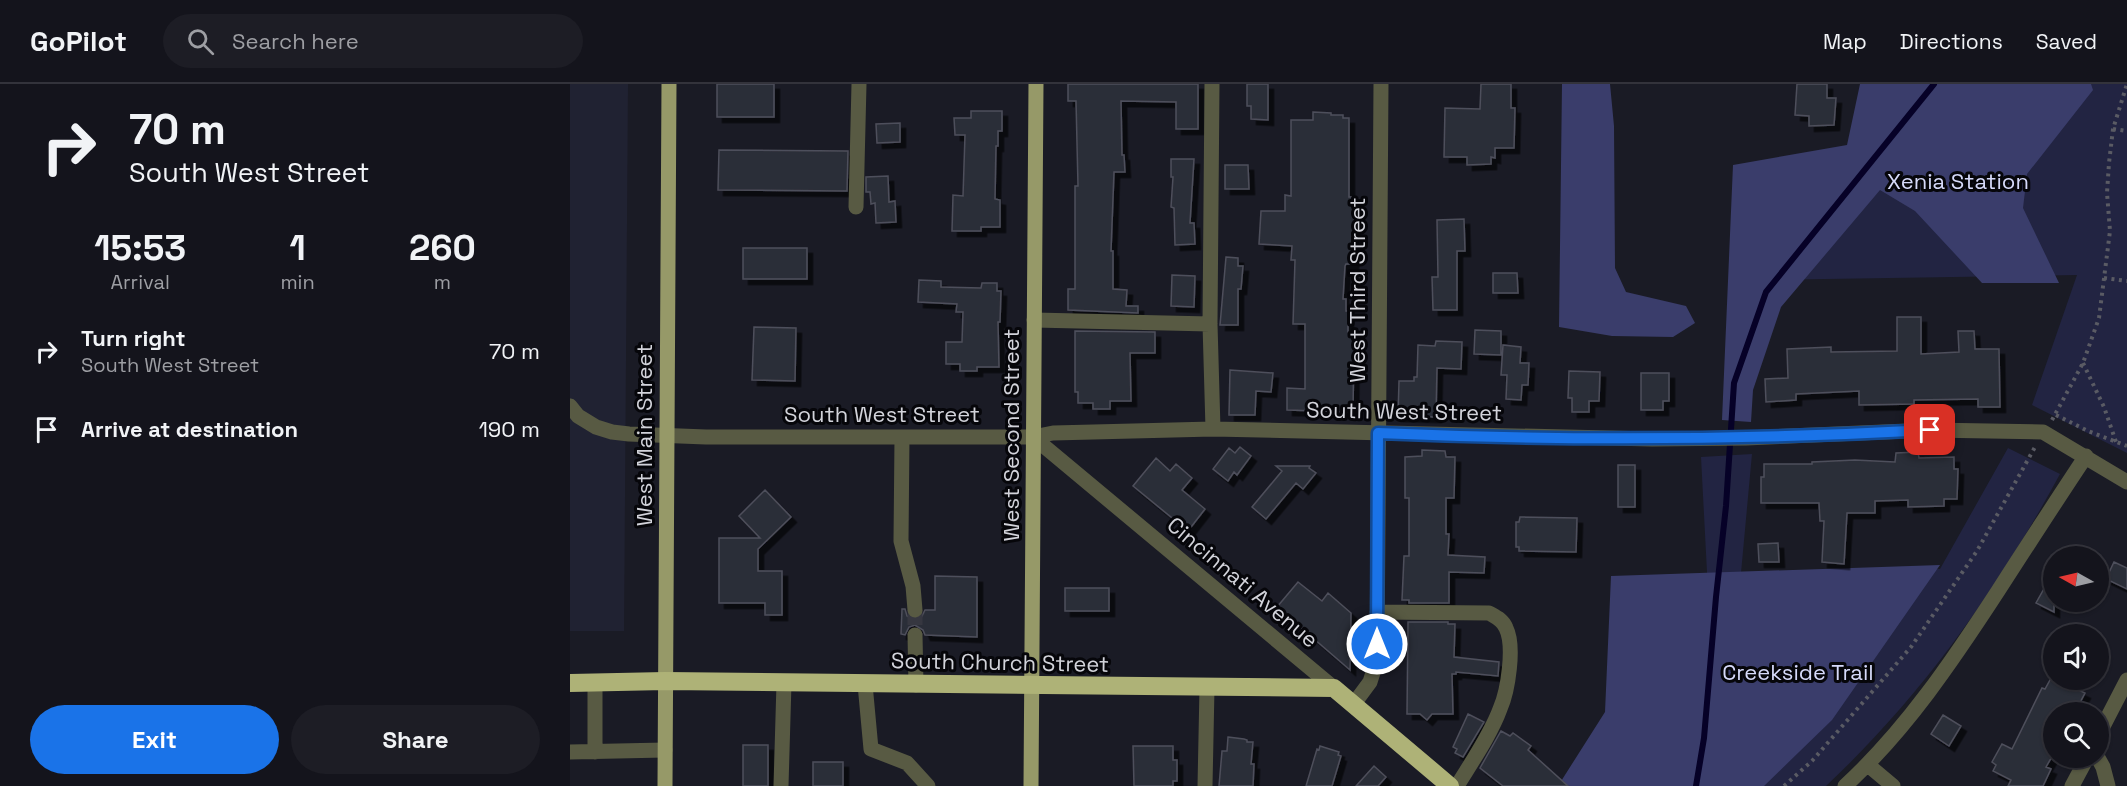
<!DOCTYPE html>
<html lang="en">
<head>
<meta charset="utf-8">
<style>
	:root { --surface:#14141c; --page:#1d1d25; --text:#f1f3f6; --muted:#9d9ea3; --line:#33333b; --accent:#1a73e8 }
	body { margin:0; font-family:"Space Grotesk",sans-serif; background:var(--page); color:var(--text); height:100vh; display:flex; flex-direction:column; font-size:22px; white-space:nowrap }
	* { box-sizing:border-box; margin:0 }
	p { font-size:20px; color:var(--muted) }
	.icon { flex:none; width:33px; height:33px; fill:none; stroke:currentColor; stroke-width:2; stroke-linecap:round; stroke-linejoin:round }
	.map { position:relative; flex:1; overflow:hidden }
	.drawer { display:flex; flex-direction:column; background:var(--surface); width:570px }
	.drawer>* { flex:none }
	.top-card { background:#14141c; color:var(--text); overflow:hidden }
	.needle { width:39px; rotate:278deg }
	.buttons { position:absolute; left:1473px; top:462px; display:grid; gap:12px }
	.buttons a { display:grid; place-items:center; width:66px; height:66px; border-radius:50%; background:var(--surface); box-shadow:0 2px 4px #0004,0 0 0 2px var(--line); font-size:30px }
	.pin { position:absolute; display:grid; place-items:center; width:51px; height:51px; color:#fff; margin:-26px; border-radius:12px; box-shadow:0 3px 9px #0006 }
	.me { position:absolute; width:66px; margin:-33px; rotate:0deg; stroke-linejoin:round; filter:drop-shadow(0 0 4px #0008) }
	.turn { display:flex; align-items:center; gap:21px; height:126px; padding:0 30px; font-size:27px }
	.turn .icon { width:78px; height:78px; stroke-width:2.5 }
	.turn b { display:block; font-size:42px; line-height:51px }
	.eta { display:flex; justify-content:space-evenly; align-items:center; height:102px; text-align:center }
	.eta b { font-size:36px; font-weight:700; line-height:42px }
	.cta { display:flex; gap:12px; margin-top:auto; padding:12px 30px }
	.cta a { flex:1; height:69px; border-radius:36px; background:var(--accent); color:#fff; font-size:24px; font-weight:700; line-height:69px; text-align:center }
	.cta a+a { background:var(--page); color:var(--text) }
	ul { padding:0; list-style:none }
	li { display:flex; align-items:center; gap:18px; height:78px; padding:0 30px }
	li div { flex:1 }
	li b { display:block; font-size:22px }
	li em { font-style:normal }
	header { display:flex; align-items:center; gap:36px; box-sizing:border-box; height:84px; padding:0 30px; background:var(--surface); border-bottom:2px solid var(--line) }
	header strong { font-size:28px }
	nav { display:flex; gap:33px; margin-inline-start:auto; font-size:21px }
	.search { width:420px; height:54px; background:var(--page); display:flex; align-items:center; gap:15px; box-sizing:border-box; padding:0 21px; border-radius:33px; color:var(--muted); font-size:22px }
	main { display:flex; flex:1; min-height:0 }
	.map>svg:first-child { display:block }
	.built { fill:#202232 }
	.green { fill:#222442 }
	.forest { fill:#3a3d6b }
	.lines { fill:none; stroke-linecap:round; stroke-linejoin:round }
	.stream { stroke:#060127; stroke-width:6 }
	.building { fill:#2c2e38; stroke:#4e4f5b; stroke-width:1.5; filter:url(#shadow) }
	.minor-tunnel { stroke:#363740; stroke-width:15; stroke-dasharray:15 8; stroke-linecap:butt }
	.path { stroke:#5a5b64; stroke-width:4; stroke-dasharray:3 4.5; stroke-linecap:butt }
	.minor { stroke:#585a43; stroke-width:15 }
	.major { stroke:#969968; stroke-width:15 }
	.highway { stroke:#aeb277; stroke-width:18 }
	.route-casing { stroke:#114b97; stroke-width:15 }
	.route { stroke:#1a73e8; stroke-width:10 }
	.labels { text-anchor:middle; dominant-baseline:central; stroke-width:6; stroke-linejoin:round; paint-order:stroke }
	.park-label { font-size:22px; fill:#d6dafa; stroke:#06060a }
	.street-label { font-size:22px; fill:#d2d3da; stroke:#06060a }
</style>
</head>
<body>
<header>
<strong>GoPilot</strong>
<div class="search"><svg class="icon" aria-label="search" viewBox="0 0 24 24"><circle cx="10" cy="10" r="6"/><path d="M15 15l6 6"/></svg>Search here</div>
<nav><a>Map</a><a>Directions</a><a>Saved</a></nav>
</header>
<main>
<section class="drawer">
<div class="top-card">
<div class="turn"><svg class="icon" aria-label="right" viewBox="0 0 24 24"><path d="M7 20v-9h11M14 6l5 5-5 5"/></svg><div><b>70 m</b>South West Street</div></div>
</div>
<div class="eta">
<div><b>15:53</b><p>Arrival</p></div>
<div><b>1</b><p>min</p></div>
<div><b>260</b><p>m</p></div>
</div>
<ul>
<li><svg class="icon" aria-label="right" viewBox="0 0 24 24"><path d="M7 20v-9h11M14 6l5 5-5 5"/></svg><div><b>Turn right</b><p>South West Street</p></div><em>70 m</em></li>
<li><svg class="icon" aria-label="arrive" viewBox="0 0 24 24"><path d="M6 21V4h12l-3 4 3 4H6"/></svg><div><b>Arrive at destination</b></div><em>190 m</em></li>
</ul>
<div class="cta"><a>Exit</a><a>Share</a></div>
</section>
<div class="map">
<svg width="1557" height="702" viewBox="0 0 1557 702">
	<defs>
		<filter id="shadow"><feDropShadow dx="5.5" dy="5.5" stdDeviation="0" flood-color="#0009"/></filter>
	</defs>
	<rect width="100%" height="100%" fill="#1a1b25"/>
	<!-- built -->
	<path class="built" d="M0 0H58L54 547H0Z"/>
	<!-- green -->
	<path class="green" d="M1338 0H1557V369L1462 321 1507 191 1200 196Z
		M1438 364 1490 390C1428 505 1352 612 1256 702H1054L1131 568 1137 488 1131 373 1182 370 1171 489 1370 485Z"/>
	<!-- forest -->
	<path class="forest" d="M992 0H1040L1044 42 1045 184 1056 208 1116 222 1125 239 1103 253 1042 252 989 243Z
		M1290 0H1521L1523 6 1457 90 1453 124 1489 199H1412L1345 127 1310 106 1211 223 1183 306 1181 338 1152 336 1163 81 1277 61Z
		M1370 481 1262 636 1194 702H988L1035 628 1041 492Z"/>
	<g class="lines">
		<!-- stream -->
		<path class="stream" d="M1126 702 1134 654 1146 513 1156 422 1164 299 1196 208 1364 0"/>
	</g>
	<!-- building -->
	<path class="building" d="M147 0H204V33H147Z
		M498 0H628V45H606V18L551 17 552 71H554L555 88H544L541 167H543V205L557 206 556 222H568V229L498 226V205H505V102H508L506 17H498Z
		M677 0H698V36L681 35V22H677Z
		M911 0H941V24H945L944 64H925V74L921 73V80L897 81V73H874L875 24 910 25Z
		M1227 0H1257V14H1266L1264 41 1239 42V32L1225 31Z
		M401 27H432V47H428V62H426L425 115 430 116V143H411V147H382L383 111 393 112 395 51H385L384 34H401Z
		M743 28 761 29V31H773V34H779V113H787V135H784L783 180H776L775 182 773 215H776V227H778V248L784 257 783 328 717 326V304L735 305V240H723L725 176H721L722 162 689 160 691 127H715V111L721 112V36H743Z
		M330 39V58L307 59 306 40Z
		M149 66 278 67 277 107 148 106Z
		M601 75H624L620 139H624L625 160 605 161 604 124 601 123 603 93H601Z
		M655 81H678L679 105H655Z
		M318 92 319 118 325 117 326 138 306 139 305 119 301 120 300 108H296V93Z
		M894 135 895 167H887V226H863L862 193H868L867 136Z
		M173 164H237V195H173Z
		M656 173 668 174V182H673L671 205H668V241H650Z
		M923 189H947L948 209H923Z
		M602 191 625 192 624 223 601 222Z
		M349 196 371 197V203L411 204 412 199H427V207H431L430 238H428L429 283H407V287H390V280H376V258H392L393 228H386L387 220 348 218Z
		M1327 233H1351V270L1389 268 1388 247H1404L1405 265H1429L1430 323H1408V315L1344 316V320L1289 321V307L1226 310V316L1196 318 1195 295 1218 294 1217 265 1261 263V268L1327 267Z
		M184 243 226 244 225 297 182 296Z
		M905 246 931 247V271L904 270Z
		M505 247 585 248V269H560L561 317H540V325H523V319H508V308H505Z
		M866 257 892 258 891 285 867 284 866 333 828 332 829 297H844V293H847L848 261 865 262Z
		M933 261 951 263 950 279H959L958 301H952L951 316 936 315 937 291H931Z
		M660 286 703 289 701 308 686 307 685 331H659Z
		M999 287 1030 288 1029 317H1019V328H1002V314H998Z
		M1071 289H1099V317H1093V326H1071Z
		M670 363 681 372 667 391 664 388 658 397 643 385 659 364 665 369Z
		M852 366 875 367 876 373H885L884 414H876V450H879L878 471 915 473 914 489 879 488V519H839V516H832L834 472H839V414H835V373L852 372Z
		M1348 368 1349 374 1384 373V385H1388L1387 415H1374V422L1338 423V416L1305 417V429H1277L1274 480 1252 478 1254 437H1250L1249 419H1191V393H1194V380H1242V378L1285 376 1325 378 1326 369Z
		M586 374 600 387 606 380 622 394 612 406 635 425 618 447 563 402Z
		M1048 381H1065V423H1048Z
		M706 382H740L739 384 746 389 733 405 726 399 696 435 682 423 712 387Z
		M195 406 221 433 188 465V487H212V531H195V519H149V454H190L169 432Z
		M950 433 1007 434 1006 468 949 467V463H946V438H949Z
		M1208 459 1209 478H1189L1188 460Z
		M1544 478 1557 484V505L1536 495Z
		M1484 487V528L1466 519Z
		M365 492 407 493V553L355 551 353 546 345 541 339 543 335 551 331 550 332 525H335L337 532 345 536 351 534 355 526H365Z
		M728 498 752 517 758 509 781 529 780 586 707 523Z
		M495 504H539V527H495Z
		M838 538H878V540H885L884 573 929 578 928 592 886 588V590H882L883 630H862L857 636 850 630H837Z
		M1480 596H1488L1515 609 1505 628H1484V669L1476 683 1481 685 1473 702H1438L1441 696 1423 687 1426 681 1422 678 1432 660 1442 665 1472 604 1475 605Z
		M898 630 914 638 893 673 885 669 887 665 883 663Z
		M1373 631 1391 642 1379 662 1361 650Z
		M931 647 940 652 943 649 961 662 958 666 998 702H933L910 684Z
		M658 653 674 655 677 656V658H683L681 680H684L683 702H649L652 667H657Z
		M173 661H198V702H173Z
		M563 662H603V676H607V697H603V702H564Z
		M750 662 769 668 768 671 771 672 762 702H736L747 665 749 666Z
		M243 678H273V702H243Z
		M804 682 816 693 808 702H786Z"/>
	<g class="lines">
		<!-- minor-tunnel -->
		<path class="minor-tunnel" d="M345 526V551"/>
		<!-- path -->
		<path class="path" d="M1543 45 1557 47
			M1534 194 1557 197
			M1513 279 1534 323 1546 358
			M1486 331 1518 347 1557 362
			M1482 336 1513 279 1529 234 1540 147 1537 109 1539 79 1543 45 1557 0
			M1214 702 1242 677 1341 563 1407 467 1465 363"/>
		<!-- minor -->
		<path class="minor" d="M642 0 640 240 643 345
			M286 123 289 0
			M464 236 640 240
			M0 322 8 332 26 343 42 348 59 350 136 353H463L483 349 643 345 1082 355 1176 354 1360 346 1473 348 1557 398
			M332 353 331 457 343 502 345 526
			M463 353 764 604
			M807 528 919 529C926 533 933 536 936 544 945 562 938 607 930 625 921 650 901 679 887 702
			M345 551 346 601
			M25 599V668
			M295 600 301 665 337 679 358 702
			M783 621 800 598 807 576 811 0
			M1528 652 1557 596
			M0 668 95 666
			M1528 674 1533 683 1538 702
			M1298 681 1323 702
			M211 702 214 599
			M635 702 637 604
			M1275 702C1336 646 1383 576 1428 507 1457 462 1486 417 1516 372
			M1502 702 1517 674"/>
		<!-- major -->
		<path class="major" d="M95 702 99 0
			M461 702 466 0"/>
		<!-- highway -->
		<path class="highway" d="M0 599 95 597 764 604 880 702"/>
	</g>
	<g class="lines">
		<!-- route casing -->
		<g class="route-casing">
			<path id="route" d="M807 560 808 349C992 357 1177 356 1360 346"/>
		</g>
		<!-- route -->
		<use href="#route" class="route"/>
	</g>
	<g class="labels">
		<!-- park labels -->
		<g class="park-label">
			<text x="1388" y="97">Xenia Station</text>
			<text x="1228" y="588">Creekside Trail</text>
		</g>
		<!-- street labels -->
		<g class="street-label">
			<text transform="translate(787 206) rotate(-90)">West Third Street</text>
			<text transform="translate(834 327) rotate(1)">South West Street</text>
			<text x="312" y="330">South West Street</text>
			<text transform="translate(74 351) rotate(-90)">West Main Street</text>
			<text transform="translate(441 351) rotate(-90)">West Second Street</text>
			<text transform="translate(673 498) rotate(40)">Cincinnati Avenue</text>
			<text transform="translate(430 578) rotate(1)">South Church Street</text>
		</g>
	</g>
</svg>
<div class="buttons">
<a><svg class="needle" viewBox="-14 -14 28 28"><path d="M0-13l5 13h-10z" fill="#e53935"/><path d="M0 13l5-13h-10z" fill="#9d9ea3"/></svg></a>
<a><svg class="icon" aria-label="sound" viewBox="0 0 24 24"><path d="M4 9h4l5-4v14l-5-4H4zM17 9q2 3 0 6"/></svg></a>
<a><svg class="icon" aria-label="search" viewBox="0 0 24 24"><circle cx="10" cy="10" r="6"/><path d="M15 15l6 6"/></svg></a>
</div>
<div class="pin" style="left:1360px;top:346px;background:#d93025"><svg class="icon" aria-label="arrive" viewBox="0 0 24 24"><path d="M6 21V4h12l-3 4 3 4H6"/></svg></div>
<svg class="me" style="left:807px;top:560px" viewBox="-20 -20 40 40"><circle r="17" fill="#1a73e8" stroke="#fff" stroke-width="3"/><path d="M0-11L8 9 0 5-8 9z" fill="#fff"/></svg>
</div>
</main>
</body>
</html>
